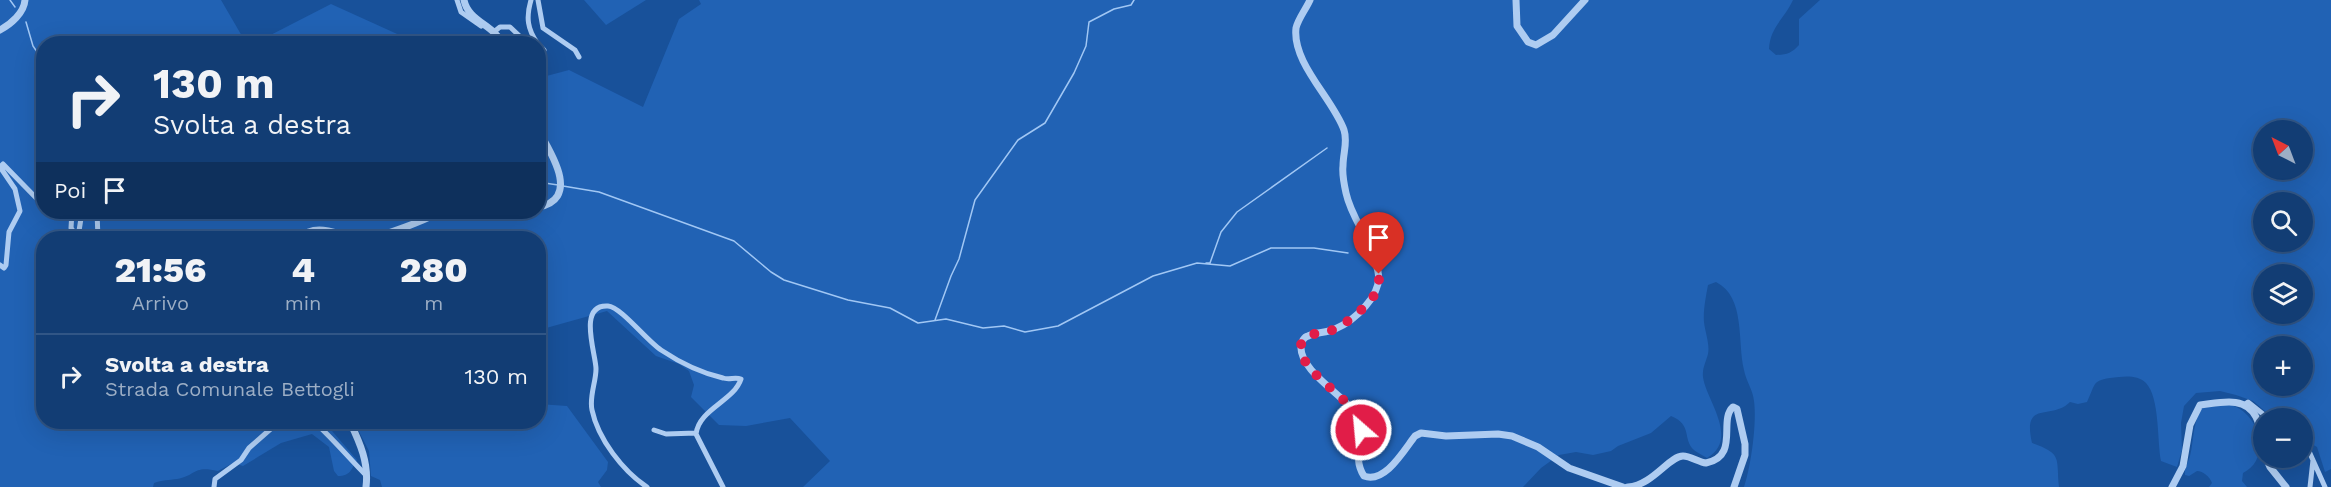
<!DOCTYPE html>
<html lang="it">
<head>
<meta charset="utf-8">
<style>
	:root { --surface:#123d74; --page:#1b4479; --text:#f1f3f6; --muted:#9caec5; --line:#315686 }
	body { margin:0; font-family:"Work Sans",sans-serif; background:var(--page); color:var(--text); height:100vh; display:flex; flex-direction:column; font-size:22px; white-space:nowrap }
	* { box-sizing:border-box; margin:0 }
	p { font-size:20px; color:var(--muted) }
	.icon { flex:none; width:33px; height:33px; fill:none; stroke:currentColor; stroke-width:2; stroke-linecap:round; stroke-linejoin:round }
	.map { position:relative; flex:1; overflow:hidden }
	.drawer { position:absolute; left:36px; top:231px; width:510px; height:198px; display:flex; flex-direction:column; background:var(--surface); border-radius:24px; box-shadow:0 6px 24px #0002,0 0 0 2px var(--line) }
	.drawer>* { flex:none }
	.banner { position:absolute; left:36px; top:36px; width:510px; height:183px; border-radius:24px; box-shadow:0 6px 24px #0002,0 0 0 2px var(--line); background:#123d74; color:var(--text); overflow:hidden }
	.needle { width:39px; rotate:318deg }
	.fabs { position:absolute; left:2253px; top:120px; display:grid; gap:12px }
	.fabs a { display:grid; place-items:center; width:60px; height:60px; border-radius:50%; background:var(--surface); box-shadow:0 6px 24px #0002,0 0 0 2px var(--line); font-size:30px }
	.pin { position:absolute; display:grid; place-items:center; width:51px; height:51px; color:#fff; margin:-62px -26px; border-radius:50% 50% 50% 0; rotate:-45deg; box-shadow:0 0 6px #0007 }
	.pin .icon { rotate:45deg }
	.me { position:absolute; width:66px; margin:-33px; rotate:333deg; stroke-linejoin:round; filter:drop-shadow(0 0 4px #0008) }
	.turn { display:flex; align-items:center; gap:21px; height:126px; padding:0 18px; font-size:27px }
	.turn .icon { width:78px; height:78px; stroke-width:2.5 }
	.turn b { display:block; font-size:42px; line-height:51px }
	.then { display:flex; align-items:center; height:57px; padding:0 18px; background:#0003; gap:12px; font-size:22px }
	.eta { display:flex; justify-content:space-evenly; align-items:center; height:102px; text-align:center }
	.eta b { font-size:36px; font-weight:800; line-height:42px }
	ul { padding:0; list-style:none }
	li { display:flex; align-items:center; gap:18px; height:84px; padding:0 18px; border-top:2px solid var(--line) }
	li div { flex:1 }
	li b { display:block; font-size:22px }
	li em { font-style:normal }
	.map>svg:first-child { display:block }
	.green { fill:#2162b4; fill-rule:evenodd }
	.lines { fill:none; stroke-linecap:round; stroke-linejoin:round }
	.stream { stroke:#a1c7f4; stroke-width:1.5 }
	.minor { stroke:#aeccf1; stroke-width:5 }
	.tertiary { stroke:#aeccf1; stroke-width:7 }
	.route { stroke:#e11d48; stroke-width:10; stroke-dasharray:0 18 }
</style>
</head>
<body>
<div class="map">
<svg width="2331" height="487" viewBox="0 0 2331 487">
	<rect width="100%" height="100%" fill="#18519a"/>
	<!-- green -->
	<path class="green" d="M0 0H221L246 43 44 44V212H538L539 78 569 70 643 107 679 19 701 4 699 0H1793C1785 18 1770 27 1769 49L1776 55C1786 55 1792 53 1799 45V19L1820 0H2331V469L2325 472 2317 447 2303 439 2302 418H2273L2253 401 2236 395 2220 391 2196 393 2184 406 2181 423 2182 450 2177 467 2161 461C2157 441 2160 398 2146 383 2139 376 2128 376 2119 377 2091 380 2097 381 2087 402L2078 404 2070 402C2051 421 2022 399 2032 443 2063 454 2056 458 2059 487H1744C1751 466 1757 423 1754 401 1753 390 1746 381 1744 370 1737 342 1746 297 1716 282L1708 285C1706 296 1703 311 1704 322 1705 332 1710 344 1708 354 1706 362 1702 368 1703 377 1706 400 1740 439 1707 458 1703 455 1697 453 1694 450 1682 439 1693 425 1671 416L1651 433 1618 446 1611 451 1593 455 1576 452 1559 455 1541 468 1523 487H803L830 461 790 418 746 426 719 425 691 397 694 385 689 371 679 364 656 356 607 311 539 330 538 238H44V422H330L326 424 357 460C351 469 351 476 338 476L334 471 329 447 312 434 281 443 243 466 233 463 218 471C193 465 197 475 177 479 169 480 162 480 154 483L153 487H0ZM2264 130H2302V170H2264ZM2264 202H2302V242H2264ZM2264 274H2302V314H2264ZM2264 346H2302V386H2264Z
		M584 0H646L606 25Z
		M331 4 417 43H255Z
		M539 404 567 406 608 462 607 470 598 482 601 487H382L380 480 371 476 369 451 354 422H538Z
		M2227 404C2258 409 2274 458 2243 473L2242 481 2247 487H2209L2212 483C2210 477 2203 471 2197 471L2189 476 2185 475C2184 468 2188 463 2190 456 2194 439 2192 429 2200 411L2202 408Z"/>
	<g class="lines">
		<!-- stream -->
		<path class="stream" d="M10 0 15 7
			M26 22 33 46 44 62
			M538 182 558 185
			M563 186 599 192 734 241 771 272 784 280 848 300 890 308 918 323 946 319 983 328 1004 326 1025 332 1058 326 1153 276 1197 263 1230 266 1271 248H1314L1348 253
			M1206 263H1210L1221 232 1237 212 1327 148
			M935 320 951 276 959 259 975 200 1018 140 1045 123 1074 73 1086 46 1089 22 1114 9 1131 5 1134 0"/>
		<!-- minor -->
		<path class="minor" d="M457 0 461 12 481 26
			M531 0C526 17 527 29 538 44
			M538 0 543 28 575 50 579 57
			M495 31 500 27H510L528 44
			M538 44 544 50 538 54
			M72 212 71 228 75 234 79 231 82 212
			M97 212 98 238
			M0 265 4 268 6 265 9 232 20 211 15 189 0 167 3 164 44 206
			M2244 405 2248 402 2263 414 2265 418
			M298 422C302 422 309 421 313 422 320 424 357 467 367 476
			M654 430 666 434 696 433
			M2302 447 2308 449 2325 487
			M2286 458 2288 461 2293 458
			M214 487 215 479 241 460 249 448 274 426 298 422
			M647 487C623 471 598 439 592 410 589 397 596 382 596 369 596 354 577 304 608 306 621 307 647 341 661 350 679 362 701 373 723 378 729 380 735 377 741 379 734 401 699 409 696 434L723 487
			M2310 487 2313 460"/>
		<!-- tertiary -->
		<path class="tertiary" d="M464 0C468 21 494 25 503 44
			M1310 0C1306 9 1298 19 1296 28 1292 63 1333 99 1344 130 1348 142 1343 153 1343 166 1342 174 1344 184 1346 193 1352 221 1373 241 1378 272 1383 295 1354 321 1335 329 1326 333 1316 332 1308 336 1304 337 1301 342 1301 346 1299 371 1345 396 1357 415 1368 434 1350 455 1364 476 1385 484 1404 450 1415 436L1421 433 1446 436 1498 434 1512 436 1538 447 1569 468 1623 487
			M1516 0 1517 26 1528 42 1536 45 1553 35 1585 0
			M0 30C11 24 24 13 25 0
			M538 130C550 151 582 199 538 207
			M300 238C318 219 345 240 366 238 383 237 425 220 440 212
			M350 422C360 443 369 463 366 487
			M2266 458 2270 467 2286 487
			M1628 487C1653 485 1669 456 1683 456 1690 456 1699 462 1706 463 1740 456 1718 420 1733 407L1737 409 1745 444V455L1734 487
			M2172 487 2183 466 2190 425 2200 405C2219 403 2245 395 2256 417 2261 426 2261 440 2264 450"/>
	</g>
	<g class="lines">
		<!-- route -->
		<path class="route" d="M1361 430C1360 399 1299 376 1301 346 1301 341 1304 337 1308 336 1317 332 1327 333 1335 329 1348 323 1374 301 1378 288 1379 284 1379 279 1379 274"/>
	</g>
</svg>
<div class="fabs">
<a><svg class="needle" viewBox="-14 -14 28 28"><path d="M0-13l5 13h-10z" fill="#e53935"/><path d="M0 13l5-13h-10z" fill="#9caec5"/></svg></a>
<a><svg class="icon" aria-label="search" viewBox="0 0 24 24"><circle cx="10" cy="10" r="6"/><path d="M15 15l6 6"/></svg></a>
<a><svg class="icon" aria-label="layers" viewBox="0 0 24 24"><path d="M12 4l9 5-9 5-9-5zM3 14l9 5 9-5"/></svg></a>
<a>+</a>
<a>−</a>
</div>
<div class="pin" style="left:1379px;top:274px;background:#d93025"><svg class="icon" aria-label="arrive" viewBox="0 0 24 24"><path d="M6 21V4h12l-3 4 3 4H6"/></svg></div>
<svg class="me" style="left:1361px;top:430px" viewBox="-20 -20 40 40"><circle r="17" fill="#e11d48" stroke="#fff" stroke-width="3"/><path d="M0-11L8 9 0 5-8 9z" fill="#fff"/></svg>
<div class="banner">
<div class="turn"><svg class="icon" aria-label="right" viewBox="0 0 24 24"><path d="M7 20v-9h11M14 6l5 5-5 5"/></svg><div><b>130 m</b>Svolta a destra</div></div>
<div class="then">Poi<svg class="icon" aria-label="arrive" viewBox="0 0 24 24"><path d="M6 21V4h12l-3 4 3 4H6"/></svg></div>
</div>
<section class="drawer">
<div class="eta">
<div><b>21:56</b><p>Arrivo</p></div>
<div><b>4</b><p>min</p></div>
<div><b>280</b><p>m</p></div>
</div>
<ul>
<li><svg class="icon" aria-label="right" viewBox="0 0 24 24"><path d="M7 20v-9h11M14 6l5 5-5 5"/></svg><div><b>Svolta a destra</b><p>Strada Comunale Bettogli</p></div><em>130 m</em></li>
</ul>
</section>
</div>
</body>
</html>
